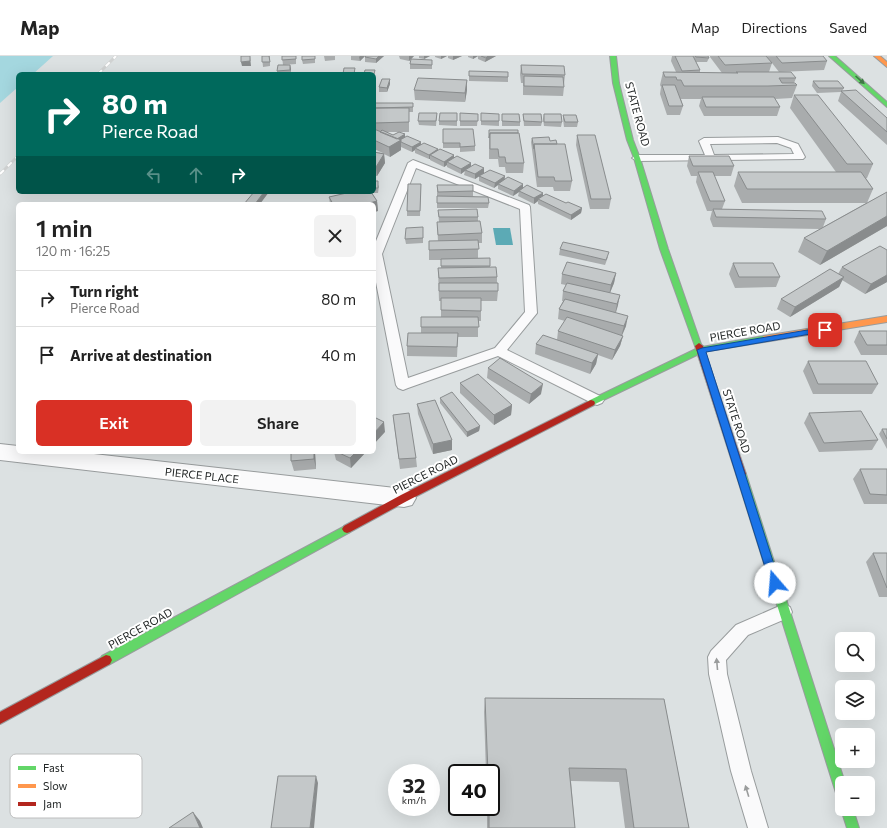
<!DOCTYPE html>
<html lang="en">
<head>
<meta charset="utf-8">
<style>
	:root { --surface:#fff; --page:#f2f2f2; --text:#222; --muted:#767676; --line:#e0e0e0; --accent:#d93025 }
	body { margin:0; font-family:Commissioner,sans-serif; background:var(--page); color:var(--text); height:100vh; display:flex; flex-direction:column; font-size:15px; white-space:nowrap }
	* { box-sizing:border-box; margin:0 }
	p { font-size:13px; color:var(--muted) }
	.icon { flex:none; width:22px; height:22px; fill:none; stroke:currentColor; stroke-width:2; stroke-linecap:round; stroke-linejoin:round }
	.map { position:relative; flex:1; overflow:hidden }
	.panel { position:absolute; left:16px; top:146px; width:360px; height:252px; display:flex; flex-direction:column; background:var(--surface); border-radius:6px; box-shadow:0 4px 16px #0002 }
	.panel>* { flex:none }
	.top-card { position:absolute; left:16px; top:16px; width:360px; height:122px; border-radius:6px; box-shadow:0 4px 16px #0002; background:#00695c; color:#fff; overflow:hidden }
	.tools { position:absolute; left:835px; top:576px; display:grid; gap:8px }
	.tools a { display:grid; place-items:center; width:40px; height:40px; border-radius:6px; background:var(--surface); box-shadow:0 4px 16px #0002; font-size:20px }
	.speed { position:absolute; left:388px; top:708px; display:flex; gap:8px; font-size:20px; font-weight:700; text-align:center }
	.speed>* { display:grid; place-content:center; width:52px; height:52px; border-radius:50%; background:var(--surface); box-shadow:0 4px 16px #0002; line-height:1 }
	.speed small { font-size:10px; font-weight:400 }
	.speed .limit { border:2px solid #111; border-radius:6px; background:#fff; color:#111 }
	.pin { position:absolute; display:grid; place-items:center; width:34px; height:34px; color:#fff; margin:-17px; border-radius:8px; box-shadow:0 2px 6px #0006 }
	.me { position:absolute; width:44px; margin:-22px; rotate:342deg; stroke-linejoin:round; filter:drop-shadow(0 0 3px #0008) }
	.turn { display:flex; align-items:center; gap:14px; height:84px; padding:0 20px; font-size:18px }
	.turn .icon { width:52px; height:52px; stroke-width:2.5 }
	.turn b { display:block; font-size:28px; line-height:34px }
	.lanes { display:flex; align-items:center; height:38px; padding:0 20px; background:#0003; justify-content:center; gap:20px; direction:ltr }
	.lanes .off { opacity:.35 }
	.round { display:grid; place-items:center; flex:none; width:42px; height:42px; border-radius:6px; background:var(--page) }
	.summary { display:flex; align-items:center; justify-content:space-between; height:68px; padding:0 20px }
	h1 { font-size:24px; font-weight:600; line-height:30px }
	.action { display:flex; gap:8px; margin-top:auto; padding:8px 20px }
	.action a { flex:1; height:46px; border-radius:6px; background:var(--accent); color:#fff; font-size:16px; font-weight:600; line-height:46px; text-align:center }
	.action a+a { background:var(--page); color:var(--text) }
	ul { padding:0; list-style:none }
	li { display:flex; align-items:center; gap:12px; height:56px; padding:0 20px; border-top:1px solid var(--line) }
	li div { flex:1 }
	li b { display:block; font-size:15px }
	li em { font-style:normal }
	header { display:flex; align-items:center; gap:24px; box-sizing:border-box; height:56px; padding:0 20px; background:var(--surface); border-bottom:1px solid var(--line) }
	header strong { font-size:19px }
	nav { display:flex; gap:22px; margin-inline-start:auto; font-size:14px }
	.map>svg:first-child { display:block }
	.green { fill:#a4d7df }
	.water { fill:#5caab5 }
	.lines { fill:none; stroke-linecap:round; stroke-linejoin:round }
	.lane-casing { stroke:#989c9d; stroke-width:2 }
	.street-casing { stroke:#989c9d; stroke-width:2 }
	.fast-casing { stroke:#989c9d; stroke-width:2 }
	.slow-casing { stroke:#989c9d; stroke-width:2 }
	.jam-casing { stroke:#989c9d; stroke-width:2 }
	.lane { fill:#fafafb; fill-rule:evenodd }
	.street { fill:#fafafb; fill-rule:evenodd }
	.fast { fill:#63d668; fill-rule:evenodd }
	.slow { fill:#ff974d; fill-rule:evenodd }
	.jam { fill:#b3261e; fill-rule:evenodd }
	.rail-casing { stroke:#d0d2d2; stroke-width:3 }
	.rail { stroke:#fff; stroke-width:2; stroke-dasharray:5.5; stroke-linecap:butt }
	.wall { fill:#a9acad; fill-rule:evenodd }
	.shaded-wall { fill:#898c8d }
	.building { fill:#c4c8c9; stroke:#898c8d }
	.oneway { fill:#407645 }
	.oneway2 { fill:#9a9c9c }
	.route { fill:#1a73e8; stroke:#114b97 }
	.labels { text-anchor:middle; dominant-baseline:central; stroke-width:4; stroke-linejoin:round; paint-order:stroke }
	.street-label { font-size:11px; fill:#242828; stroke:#fff }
	.key { fill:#fff; stroke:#bdbebe; stroke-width:1 }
	.key-label { font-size:11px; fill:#242828 }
</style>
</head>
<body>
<header>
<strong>Map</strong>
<nav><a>Map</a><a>Directions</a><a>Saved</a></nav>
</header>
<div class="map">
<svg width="887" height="772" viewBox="0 0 887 772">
	<rect width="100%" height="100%" fill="#dce1e2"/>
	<!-- green -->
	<path class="green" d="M0 0H53L33 18H18V31L0 47Z"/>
	<!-- water -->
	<path class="water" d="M493 172H510L513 189H496Z"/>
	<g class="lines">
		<!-- lane casing -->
		<g class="lane-casing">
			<path id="lane" d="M778 81 798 88 805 101 803 103 637 105 632 102 637 99H705L699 85 704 82ZM777 87 791 92 794 98 714 99 710 88Z
				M413 104 529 149 530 151 537 257 507 294 602 341 604 344 602 347 597 349 592 347 498 300 408 332 403 334 398 332 396 329 374 216V190L408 107ZM416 112 520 153 525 256 495 292 408 322 382 198Z
				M784 548 790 551 792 556 790 561 748 579 726 604 727 618 751 715 768 772H748L731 715 709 618 708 601 711 595 736 569Z"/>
		</g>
		<!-- street casing -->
		<g class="street-casing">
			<path id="street" d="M0 388 18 390V396H76L404 433 412 435 416 442 412 449 404 451 0 404Z"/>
		</g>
		<!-- fast casing -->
		<g class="fast-casing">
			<path id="fast" d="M610 0H616L619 27 633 84 640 102 668 193 702 291 764 280 768 283 764 286 703 296 591 350 588 349 587 347 588 345 698 292 695 290 660 193 634 102 627 84 613 27Z
				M829 0H835L887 46V51Z
				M741 414 744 415 746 418 845 727H842V743L838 741 836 737 736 418 738 415Z
				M347 469 350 470 352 473 350 476 110 608 106 609 102 608 100 604 102 600Z
				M842 750V753H853L859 772H847L841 753Z"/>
		</g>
		<!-- slow casing -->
		<g class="slow-casing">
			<path id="slow" d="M874 0H880L887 6V11Z
				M887 260V266L764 286 760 283 764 280Z"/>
		</g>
		<!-- jam casing -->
		<g class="jam-casing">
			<path id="jam" d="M699 287 703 290 746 418 744 421H738L736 418 695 290Z
				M591 344 594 345 595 347 594 349 407 445 350 476 347 477 344 476 342 473 344 470 401 439Z
				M106 599 110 600 112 604 110 608 0 668V656Z"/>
		</g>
		<!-- lane -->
		<use href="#lane" class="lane"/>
		<!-- street -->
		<use href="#street" class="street"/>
		<!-- fast -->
		<use href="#fast" class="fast"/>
		<!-- slow -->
		<use href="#slow" class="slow"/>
		<!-- jam -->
		<use href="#jam" class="jam"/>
		<!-- rail casing -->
		<g class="rail-casing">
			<path id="rail" d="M98 18 116 0
				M0 118 18 100"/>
		</g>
		<!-- rail -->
		<use href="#rail" class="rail"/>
	</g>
	<!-- wall -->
	<path class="wall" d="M262 0H270V10L263 11Z
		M282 0H296V8L283 9Z
		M315 0V7L303 8 302 4Z
		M324 0H335V4L325 5Z
		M351 0H365L360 5 351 4Z
		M366 0H384L376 7 365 6V1Z
		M399 0H414L409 5 400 3Z
		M419 0H430L424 3 419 2Z
		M435 0H447L441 3 435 1Z
		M448 0H462L453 4 448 2Z
		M468 0H496L485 6 478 3V0L473 3 468 1Z
		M672 0H708L709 2 707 6H696L700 14V16L722 17 710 1V0H823L827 5 824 14 779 16 772 7 769 16 796 22 794 27 797 29 792 42 775 43 780 51 777 60H704L699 50 701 43H681L683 50 680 59H667L660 38 661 31 660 29 663 16H676L671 5Z
		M410 8H432V13H410Z
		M290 9 291 13 290 18H277V15Z
		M521 9 565 19 564 28V31L563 40 523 39V27H521L520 18Z
		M469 15 508 21V26L469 25Z
		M467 24V34L465 46 415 44 414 34Z
		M813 25 844 32 842 35 887 62V89L838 45 841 36 817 37 812 30Z
		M390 28 387 36H379V31Z
		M794 39 873 108 867 122H866L873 133 867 147 887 136V170L820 209 798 196 804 182 820 173 713 171 710 163 712 155H707L696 126 697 120H691L687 110 689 100 734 110 731 120H714L725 145 722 153 826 163 823 171 866 147H742L734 130 738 116H836L790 52Z
		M375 47H413V56H409V76H399L405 78V81L421 86V89L438 93V95L454 99V102L471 107V110L484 112V117L475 123 464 119 465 115 461 118 447 111V109L444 111 430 104V103H429L415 97V94L412 96 401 91V94L390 101 384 98 385 107 377 120H374V96L383 97 374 93V52H375ZM386 76H399L393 79Z
		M437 57 436 70 419 69 418 65Z
		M457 57V70L439 69V65Z
		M460 57 478 58 477 70H460Z
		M481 57 499 65V70L481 69Z
		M502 58 520 66V70H502Z
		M523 58 542 66 541 70H524Z
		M544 58 562 66 561 71 544 70 543 63Z
		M563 59 578 66 577 71H564L563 63Z
		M443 73 475 90V95L460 96V92H443Z
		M489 74 524 107 523 117H506L505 111H499L498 103H489Z
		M577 79 611 143 609 153H590L576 89Z
		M532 82 550 85 557 88 572 125 570 135H554L553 131H537L531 86Z
		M479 120H505V124L523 128V132L543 140 582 152 581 157 571 164 538 148V145L534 148 518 140 519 136 513 140 498 133V129L494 132 479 125Z
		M374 125 379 130 378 137H372L377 145 378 155 374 156V148H330L329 141 344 138H338V136H374Z
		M421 128 420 160H407V155Z
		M437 129 473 135V140L489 147 488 152H437Z
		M438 154 478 161V165L482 177V187H478V202H490V211L497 221V227L498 235 497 245H481V265H478V281H458L457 301 407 300V290L421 277V271L441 261V245H439L438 212H441V204H429V185H438L437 166H439Z
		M423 171V187L406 188 405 183Z
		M560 193 608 201 605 209 559 199Z
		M887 194V226L865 238 842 224 839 231 790 261 777 253 781 243 838 218 842 211Z
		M733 207 780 221 776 231 735 232 729 218Z
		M616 217 614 227 610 237 618 249 616 257 626 270 622 280H623L620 290 612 304 598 299 596 308 590 318 535 298 536 288 557 284 558 275 565 265 558 263 559 253 563 245H562L563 235 566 229 561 228 562 218Z
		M859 275H887V299H861L854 286Z
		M808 305 878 328 872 338H813L803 315Z
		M488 312 541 338 529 348 487 322Z
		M460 327 512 349 511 359 494 369 460 337Z
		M440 342 480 370 479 375 467 381 440 347Z
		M417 348 452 384V394L433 398 418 358Z
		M809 357 878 384 872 394 819 396 804 367Z
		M393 359 416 402 417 411 400 413 394 369Z
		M882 373H887V393L879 378Z
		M291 396H315L316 413 294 415 291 405Z
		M334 396H366L351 412 336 404Z
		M860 413H887V448H864L853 423Z
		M873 497H887V541H879L866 506Z
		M485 642 664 643 689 772H625L619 726 571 725 575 772H487V751H491V717H486L484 656Z"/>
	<!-- shaded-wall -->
	<path class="shaded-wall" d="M250 0 251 10H242L241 6Z
		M360 0H365L360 5 359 1Z
		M379 0H384L376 7V3Z
		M409 0H414L409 5Z
		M424 0H430L424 3Z
		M441 0H447L441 3Z
		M453 0H462L453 4Z
		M473 0H478L473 3Z
		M488 0H496L485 6 486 2Z
		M290 9 291 13 290 18Z
		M390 23V28L387 36V32Z
		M467 24V34L465 46V37Z
		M405 78V83L401 85V94L390 101 389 91 395 84Z
		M421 86V91L415 92V94L412 96V91Z
		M438 93V98L430 99V103H429V99Z
		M384 98 385 107 377 120 376 111Z
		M454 99V104L447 106V109L444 111V106Z
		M471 107V112L465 114V115L461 118V113Z
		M484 112V117L475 123V118Z
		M505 120 504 125 498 128V129L494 132 495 127Z
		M523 128V133L519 135V136L513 140 514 135Z
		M264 136H269L260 148H255Z
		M543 137V142L538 143V145L534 148V142Z
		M377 145 378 155 374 156V148H365Z
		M582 152 581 157 571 164V159Z
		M887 160V170L820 209 827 195Z
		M616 217 614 227 609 239 611 229Z
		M887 219V226L865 238 871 228Z
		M844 221 839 231 790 261 795 251Z
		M620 239 618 249 615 258 617 248Z
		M628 260 626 270 621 281 624 270Z
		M623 280 620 290 612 304 615 294Z
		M374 298 375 308 374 310Z
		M598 298 596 308 590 318 592 307Z
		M543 328 541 338 529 348 531 338Z
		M512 349 511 359 494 369V359Z
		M384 366 385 376 374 388V377Z
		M480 370 479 375 467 381V376Z
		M452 384V394L433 398V388Z
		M314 396H315L316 413 314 403Z
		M356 396H366L351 412 350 402Z
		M316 720 318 727 314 772H310Z
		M193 756 200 765 203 772H200Z"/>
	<!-- building -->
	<path class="building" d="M241 0H250V5L241 6Z
		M262 0H269L270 6H262Z
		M282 0H296V3L282 4Z
		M302 0H315V3L302 4Z
		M366 0H379L376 3 365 1Z
		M481 0H488L486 2Z
		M675 0H693L700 14 682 15Z
		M695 0H708L709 2 696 1Z
		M718 0H766L772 7 725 9Z
		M776 0H823L827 5 782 7Z
		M411 3 432 4V9L410 8Z
		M278 9H290V14L277 15Z
		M521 9 564 10 565 19 522 18Z
		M344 12H355L354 18H343Z
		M365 14H375L374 18H364Z
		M469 15 508 16V21L469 20Z
		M663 16 738 17 736 16H791L796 22H779L782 27H795L797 29 768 30H684L681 24H677L676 21H665Z
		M524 20 563 21 564 31 524 30Z
		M418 22 467 24 465 37 414 34Z
		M382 23H390L387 32 379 31Z
		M813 25H838L844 32H819Z
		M662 29H675L683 50H669Z
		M856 34 887 62V76L841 35Z
		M794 39H818L873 108H847Z
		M702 41H774L780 51H706Z
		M375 47H413V51L375 52Z
		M374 52H409V66L374 67Z
		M419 57H437L436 65H418Z
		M440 57H457V65H439Z
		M460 57 478 58V65H460Z
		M481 57 499 58V65H481Z
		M502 58H519L520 66 502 65Z
		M523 58H541L542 66 524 65Z
		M544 58H561L562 66H544Z
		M563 59H576L578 66H565Z
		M374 73 401 84 389 91 374 84Z
		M443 73H473L475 90 460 91V87H443Z
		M382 74 393 79 399 76 405 78 397 83 380 76Z
		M489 74H518V77H490L489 82Z
		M490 77H519L524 107H506L505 101H499L498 93H490Z
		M577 79H595L611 143H591Z
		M407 80 421 86 412 91 401 86V84H400Z
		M549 81 550 85 556 84 557 88H534V93L532 82Z
		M424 87 438 93 429 99 415 92Z
		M534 88H565L572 125H555L554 121H538Z
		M440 93 454 99 444 106 430 99Z
		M374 96 384 98 376 111 374 110Z
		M457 100 471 107 461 113 447 106Z
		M689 100H729L734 110H693Z
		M475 108 484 112 475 118 465 114Z
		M490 114 505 120 495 127 479 120Z
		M698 116H713L725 145H710Z
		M738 116H861L873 133H747Z
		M508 121 523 128 514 135 498 128Z
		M374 125H378V132H374Z
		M408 128H421L420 155H407Z
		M437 129H473V135L438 136Z
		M527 129 543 137 534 142 519 135Z
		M254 136H264L255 148H244Z
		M351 136H371L377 145 365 148H333L329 141Z
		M887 136V160L827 195 804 182Z
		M546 138 566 147 568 146 582 152 571 159 538 143Z
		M437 140 488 141 489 147H437Z
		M477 153 478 161H439L438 154Z
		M713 153 822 155 826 163 716 161Z
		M480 165 482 177 438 179 437 166Z
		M423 171V182L405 183 406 172Z
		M478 184 479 193 429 194V185Z
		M563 186 609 196 606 204 560 193Z
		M880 190 887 194V219L871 228 842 211Z
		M490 202V210H441V203Z
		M567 206 616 217 611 229 562 218Z
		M733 207H773L780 221H739Z
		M496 211 497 221 439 222 438 212Z
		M830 213 844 221 795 251 781 243Z
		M439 227H498V235H439Z
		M567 227 620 239 617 248 563 235Z
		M441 242H481V255L441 254Z
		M565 243 628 260 624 270 559 253Z
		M421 261H478L479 271H421Z
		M567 261 623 280 615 294 558 275Z
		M859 275H887V289H867Z
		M408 277H458L457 291 407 290Z
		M543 279 598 298 592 307 536 288Z
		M500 302 543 328 531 338 488 312Z
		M808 305H866L878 328H818Z
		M478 318 512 349 494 359 460 327Z
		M452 336 480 370 467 376 440 342Z
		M435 344 452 384 433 388 417 348Z
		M861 355 878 384 824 387 809 357Z
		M409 357 416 402 399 403 393 359Z
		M374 361 384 366 374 377Z
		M882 373H887V383Z
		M291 396H314V403L291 405Z
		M337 396H356L350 402Z
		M860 413H887V439L870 438Z
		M873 497H887V532Z
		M485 642 664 643 689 772H634L626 713 569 712 575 772H489V751H491V717H488Z
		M278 720H316L310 772H271Z
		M193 756 200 772H169Z"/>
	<!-- one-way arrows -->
	<defs><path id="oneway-solid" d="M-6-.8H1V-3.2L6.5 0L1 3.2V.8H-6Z"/></defs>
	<use class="oneway" href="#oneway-solid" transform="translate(860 24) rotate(42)"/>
	<g class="oneway2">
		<use href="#oneway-solid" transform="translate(717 608) rotate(-95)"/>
		<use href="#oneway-solid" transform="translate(747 735) rotate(-107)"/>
	</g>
	<!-- route -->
	<path class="route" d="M825 271 829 274 828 275 706 296 780 527 779 530 775 531 771 530 770 527 697 294 702 292Z"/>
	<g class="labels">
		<!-- street labels -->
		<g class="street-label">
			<text transform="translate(638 58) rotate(75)">STATE ROAD</text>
			<text transform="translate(745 275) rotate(-10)">PIERCE ROAD</text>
			<text transform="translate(737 365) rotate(72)">STATE ROAD</text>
			<text transform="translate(425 418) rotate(-27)">PIERCE ROAD</text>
			<text transform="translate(202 419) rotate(6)">PIERCE PLACE</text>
			<text transform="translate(140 572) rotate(-29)">PIERCE ROAD</text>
		</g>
	</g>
	<!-- legend -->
	<rect x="10" y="698" width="132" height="64" rx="6" class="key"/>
	<rect x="18" y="710" width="18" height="4" fill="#63d668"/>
	<rect x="18" y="728" width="18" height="4" fill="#ff974d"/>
	<rect x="18" y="746" width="18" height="4" fill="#b3261e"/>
	<g class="key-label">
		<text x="43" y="716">Fast</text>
		<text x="43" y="734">Slow</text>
		<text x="43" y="752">Jam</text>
	</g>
</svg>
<div class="tools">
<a><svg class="icon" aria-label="search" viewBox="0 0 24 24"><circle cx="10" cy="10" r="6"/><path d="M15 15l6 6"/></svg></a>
<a><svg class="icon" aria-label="layers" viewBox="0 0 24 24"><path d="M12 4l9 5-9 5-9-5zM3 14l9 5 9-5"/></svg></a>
<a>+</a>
<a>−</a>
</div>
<div class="speed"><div>32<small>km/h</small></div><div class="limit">40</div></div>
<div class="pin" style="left:825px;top:274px;background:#d93025"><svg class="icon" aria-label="arrive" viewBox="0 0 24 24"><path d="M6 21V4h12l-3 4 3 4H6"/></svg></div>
<svg class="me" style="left:775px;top:527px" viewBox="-20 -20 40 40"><circle r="19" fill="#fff"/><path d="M0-13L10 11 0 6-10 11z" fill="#1a73e8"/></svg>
<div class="top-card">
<div class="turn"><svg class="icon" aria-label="right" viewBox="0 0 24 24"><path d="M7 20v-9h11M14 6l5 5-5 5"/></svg><div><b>80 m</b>Pierce Road</div></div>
<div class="lanes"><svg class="icon off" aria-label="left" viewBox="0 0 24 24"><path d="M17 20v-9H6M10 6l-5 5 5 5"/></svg><svg class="icon off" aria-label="ahead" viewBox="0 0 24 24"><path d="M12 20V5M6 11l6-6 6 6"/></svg><svg class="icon" aria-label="right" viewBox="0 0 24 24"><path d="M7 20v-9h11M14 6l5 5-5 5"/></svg></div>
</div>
<section class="panel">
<div class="summary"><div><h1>1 min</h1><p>120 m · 16:25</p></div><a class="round"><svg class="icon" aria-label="close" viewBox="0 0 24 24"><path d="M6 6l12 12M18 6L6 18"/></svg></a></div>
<ul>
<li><svg class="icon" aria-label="right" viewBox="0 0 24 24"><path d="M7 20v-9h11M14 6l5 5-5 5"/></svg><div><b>Turn right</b><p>Pierce Road</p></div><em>80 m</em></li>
<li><svg class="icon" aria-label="arrive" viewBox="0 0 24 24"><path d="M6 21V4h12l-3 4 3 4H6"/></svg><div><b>Arrive at destination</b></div><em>40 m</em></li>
</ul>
<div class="action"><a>Exit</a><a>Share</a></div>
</section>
</div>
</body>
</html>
